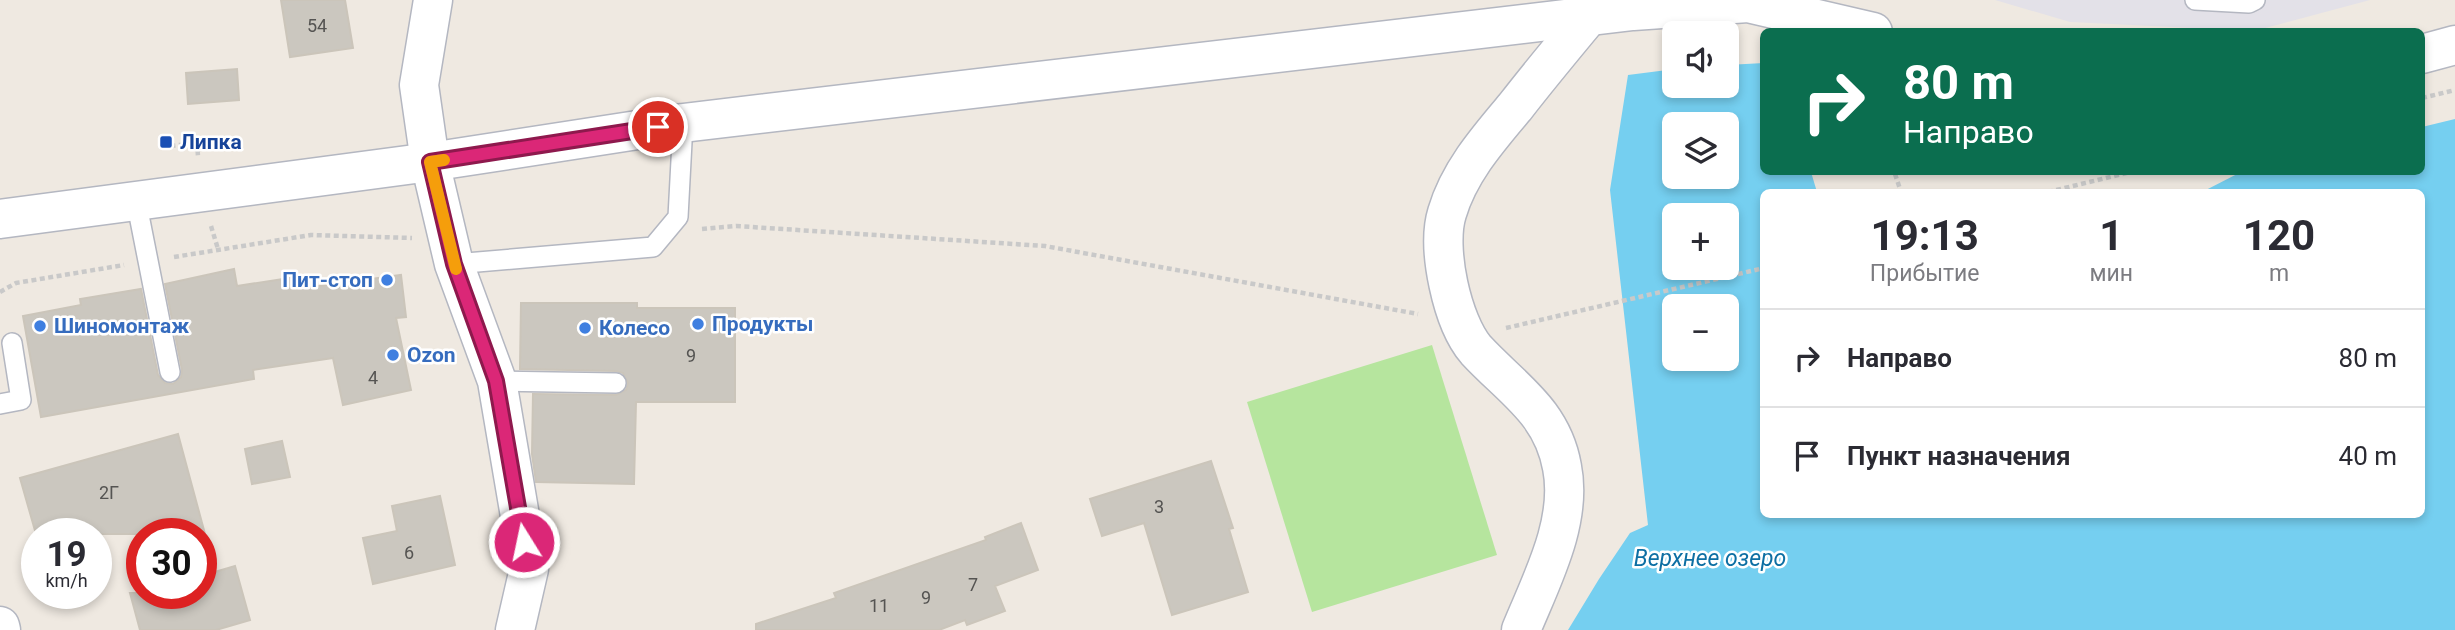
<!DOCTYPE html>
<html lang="ru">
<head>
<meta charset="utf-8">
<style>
	:root { --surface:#fff; --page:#f2f2f3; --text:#2b2b33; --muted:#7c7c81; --line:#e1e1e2 }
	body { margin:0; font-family:Roboto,sans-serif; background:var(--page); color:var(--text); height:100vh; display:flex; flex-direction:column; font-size:26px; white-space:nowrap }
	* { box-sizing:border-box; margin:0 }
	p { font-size:23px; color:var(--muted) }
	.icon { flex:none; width:38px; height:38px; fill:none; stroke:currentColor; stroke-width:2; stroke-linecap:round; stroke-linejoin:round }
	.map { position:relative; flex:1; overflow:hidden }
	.side { position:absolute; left:1760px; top:189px; width:665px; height:329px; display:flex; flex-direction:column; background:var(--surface); border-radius:10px; box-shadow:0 4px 10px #0003 }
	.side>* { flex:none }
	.top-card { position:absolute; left:1760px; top:28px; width:665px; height:147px; border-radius:10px; box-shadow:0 4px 10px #0003; background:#0b6e4f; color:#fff; overflow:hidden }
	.buttons { position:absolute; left:1662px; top:21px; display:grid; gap:14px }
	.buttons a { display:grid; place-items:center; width:77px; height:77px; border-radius:10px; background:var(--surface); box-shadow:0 4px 10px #0003; font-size:35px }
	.speed { position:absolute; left:21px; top:518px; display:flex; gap:14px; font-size:35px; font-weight:700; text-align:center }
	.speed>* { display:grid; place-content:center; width:91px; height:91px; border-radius:50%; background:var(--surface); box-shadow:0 4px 10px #0003; line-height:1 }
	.speed small { font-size:18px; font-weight:400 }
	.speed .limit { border:10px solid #d22; background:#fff; color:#111 }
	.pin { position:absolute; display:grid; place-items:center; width:60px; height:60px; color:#fff; margin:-30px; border:4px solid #fff; border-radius:50%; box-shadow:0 2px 7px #0007 }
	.me { position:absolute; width:77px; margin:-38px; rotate:350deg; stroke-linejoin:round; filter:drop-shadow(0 0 5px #0008) }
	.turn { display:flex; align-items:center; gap:24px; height:147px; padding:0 28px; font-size:32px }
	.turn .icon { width:91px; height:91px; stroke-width:2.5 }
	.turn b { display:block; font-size:49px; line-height:60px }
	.eta { display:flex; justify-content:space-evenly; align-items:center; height:119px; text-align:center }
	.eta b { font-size:42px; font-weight:700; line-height:49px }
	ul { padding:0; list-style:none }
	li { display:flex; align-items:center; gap:21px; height:98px; padding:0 28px; border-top:2px solid var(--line) }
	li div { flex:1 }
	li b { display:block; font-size:26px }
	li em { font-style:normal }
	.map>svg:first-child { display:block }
	.industrial { fill:#e3e1e8 }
	.green { fill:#b6e59e }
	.water { fill:#75cff0; fill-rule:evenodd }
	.building { fill:#cbc7bf; stroke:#cbc5ba; stroke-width:2 }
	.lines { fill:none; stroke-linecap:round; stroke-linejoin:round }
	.service-casing { stroke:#b4b7c1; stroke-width:22 }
	.minor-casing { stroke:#b4b7c1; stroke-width:41 }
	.secondary-casing { stroke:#b4b7c1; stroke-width:41 }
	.path { stroke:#c9c9c9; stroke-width:4.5; stroke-dasharray:5 3.5; stroke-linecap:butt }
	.service { stroke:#fff; stroke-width:19 }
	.minor { stroke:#fff; stroke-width:38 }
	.secondary { stroke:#fff; stroke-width:38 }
	.route-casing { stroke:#8e194d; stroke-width:18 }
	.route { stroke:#db2777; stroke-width:12 }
	.slow { stroke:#f59e0b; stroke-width:12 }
	.transit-dot { fill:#1a4fb4; stroke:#fff; stroke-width:2.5 }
	.shop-dot { fill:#3f7fe0; stroke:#fff; stroke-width:2.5 }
	.labels { text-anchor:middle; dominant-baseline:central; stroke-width:5; stroke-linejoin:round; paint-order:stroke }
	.number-label { font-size:18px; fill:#555452 }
	.transit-label { font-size:21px; font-weight:bold; fill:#164399; stroke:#fff; text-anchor:start }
	.shop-label { font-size:21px; font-weight:bold; fill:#366cbe; stroke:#fff; text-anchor:start }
	.water-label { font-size:23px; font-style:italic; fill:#0d6fa3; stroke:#fff }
</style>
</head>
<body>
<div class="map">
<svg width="2455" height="630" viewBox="0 0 2455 630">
	<rect width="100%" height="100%" fill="#efe9e1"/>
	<!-- industrial -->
	<path class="industrial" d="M1995 0H2370L2254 31 2070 22Z"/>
	<!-- green -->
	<path class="green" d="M1432 345 1497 555 1312 612 1247 402Z"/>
	<!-- water -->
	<path class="water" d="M1764 63V172H1811L1817 192H1764V514H2422V192H2202L2241 172H2422V127L2455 119V630H1568L1599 579 1630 533 1648 525 1610 190 1628 75 1675 69V86H1727V65ZM1675 124H1727V177H1675ZM1675 215H1727V268H1675ZM1675 306H1727V359H1675Z"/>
	<!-- building -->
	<path class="building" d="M281 0H345L353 48 290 57Z
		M237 69 239 100 188 104 186 73Z
		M234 269 237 286 303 276 305 288 401 275 406 317 396 318 411 390 343 405 333 358 253 370 254 379 41 417 23 316 81 305 80 299 141 289 158 375 165 383 173 384 181 377 182 370 165 284Z
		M521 303H637V308H735V402H636L634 484 536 482 532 454 533 394 616 395 626 390 628 383 623 373 616 371 520 369Z
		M178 434 205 534H36L20 478Z
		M282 441 290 477 252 484 245 449Z
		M1211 461 1233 528 1229 529 1248 592 1172 615 1144 523 1102 536 1090 499Z
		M440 496 455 565 373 584 363 538 397 531 392 506Z
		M1021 523 1038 570 995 586 1005 611 967 625 965 620 939 630H756V624L836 598 834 593 986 540 985 537Z
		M235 566 250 620 216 630H140L130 593H201V576Z"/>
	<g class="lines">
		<!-- service casing -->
		<g class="service-casing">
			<path id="service" d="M2195 0 2249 3 2255 0
				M136 200 170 372
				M454 264 653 247 678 217 683 123
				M497 381 616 383
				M0 404 21 400 12 343"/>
		</g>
		<!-- minor casing -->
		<g class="minor-casing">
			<path id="minor" d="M433 0 419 85 430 162 454 264 497 381 529 569 515 630
				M0 626 1 630
				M1521 630C1541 581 1573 522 1562 467 1552 411 1512 389 1476 350 1452 322 1436 248 1447 213 1459 172 1488 139 1515 107 1539 76 1564 46 1589 16"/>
		</g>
		<!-- secondary casing -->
		<g class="secondary-casing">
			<path id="secondary" d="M2422 54 2455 45
				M0 219 430 162 683 123 1633 11 1748 3 1873 32"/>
		</g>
		<!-- path -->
		<path class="path" d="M2422 98 2455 90
			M162 147 197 143 198 156
			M1895 174 1901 192
			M2048 192 2131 172
			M211 226 218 249
			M702 229 736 226 1045 246 1418 314
			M174 257 311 235 412 238
			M0 292 16 283 124 265
			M1506 328 1764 268"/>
		<!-- service -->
		<use href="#service" class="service"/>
		<!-- minor -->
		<use href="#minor" class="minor"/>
		<!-- secondary -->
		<use href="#secondary" class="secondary"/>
	</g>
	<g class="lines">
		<!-- route casing -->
		<g class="route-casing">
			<path id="route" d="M524 542 496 381 454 264 430 162 658 127"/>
		</g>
		<!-- route -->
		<use href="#route" class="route"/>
		<!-- slow -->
		<path class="slow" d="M444 160 430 162 456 269"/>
	</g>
	<!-- markers -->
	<rect class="transit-dot" x="159" y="135" width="14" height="14" rx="3.5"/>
	<g class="shop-dot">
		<circle cx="387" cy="280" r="7"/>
		<circle cx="698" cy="324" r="7"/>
		<circle cx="40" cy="326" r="7"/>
		<circle cx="585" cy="328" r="7"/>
		<circle cx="393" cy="355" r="7"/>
	</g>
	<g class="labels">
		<!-- number labels -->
		<g class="number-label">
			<text x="317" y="25">54</text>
			<text x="691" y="355">9</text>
			<text x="373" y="377">4</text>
			<text x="109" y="492">2Г</text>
			<text x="1159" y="506">3</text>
			<text x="409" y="552">6</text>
			<text x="973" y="584">7</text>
			<text x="926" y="597">9</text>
			<text x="879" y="605">11</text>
		</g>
		<!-- transit labels -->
		<g class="transit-label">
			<text x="180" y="142">Липка</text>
		</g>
		<!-- shop labels -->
		<g class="shop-label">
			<text x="373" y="280" text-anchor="end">Пит-стоп</text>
			<text x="712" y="324">Продукты</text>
			<text x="54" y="326">Шиномонтаж</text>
			<text x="599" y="328">Колесо</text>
			<text x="407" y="355">Ozon</text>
		</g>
		<!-- water labels -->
		<g class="water-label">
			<text x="1710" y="558">Верхнее озеро</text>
		</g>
	</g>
</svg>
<div class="buttons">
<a><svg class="icon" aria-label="sound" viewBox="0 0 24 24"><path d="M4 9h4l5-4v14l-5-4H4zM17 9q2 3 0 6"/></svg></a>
<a><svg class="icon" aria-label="layers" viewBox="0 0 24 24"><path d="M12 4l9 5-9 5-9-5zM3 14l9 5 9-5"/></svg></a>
<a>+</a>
<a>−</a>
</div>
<div class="speed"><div>19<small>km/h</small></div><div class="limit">30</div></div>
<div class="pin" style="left:658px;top:127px;background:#d93025"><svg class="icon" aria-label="arrive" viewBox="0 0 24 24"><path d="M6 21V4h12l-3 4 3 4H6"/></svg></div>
<svg class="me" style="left:524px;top:542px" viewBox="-20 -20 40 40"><circle r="17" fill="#db2777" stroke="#fff" stroke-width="3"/><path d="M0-11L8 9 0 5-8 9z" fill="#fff"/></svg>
<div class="top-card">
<div class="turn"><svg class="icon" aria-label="right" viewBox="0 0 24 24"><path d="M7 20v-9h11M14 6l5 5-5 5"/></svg><div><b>80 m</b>Направо</div></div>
</div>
<section class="side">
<div class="eta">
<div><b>19:13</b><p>Прибытие</p></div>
<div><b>1</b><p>мин</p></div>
<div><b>120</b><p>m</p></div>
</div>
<ul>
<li><svg class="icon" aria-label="right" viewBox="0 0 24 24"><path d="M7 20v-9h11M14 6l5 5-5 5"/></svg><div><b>Направо</b></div><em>80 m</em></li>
<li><svg class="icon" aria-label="arrive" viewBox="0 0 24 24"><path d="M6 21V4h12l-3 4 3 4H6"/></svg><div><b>Пункт назначения</b></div><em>40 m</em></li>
</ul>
</section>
</div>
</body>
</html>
